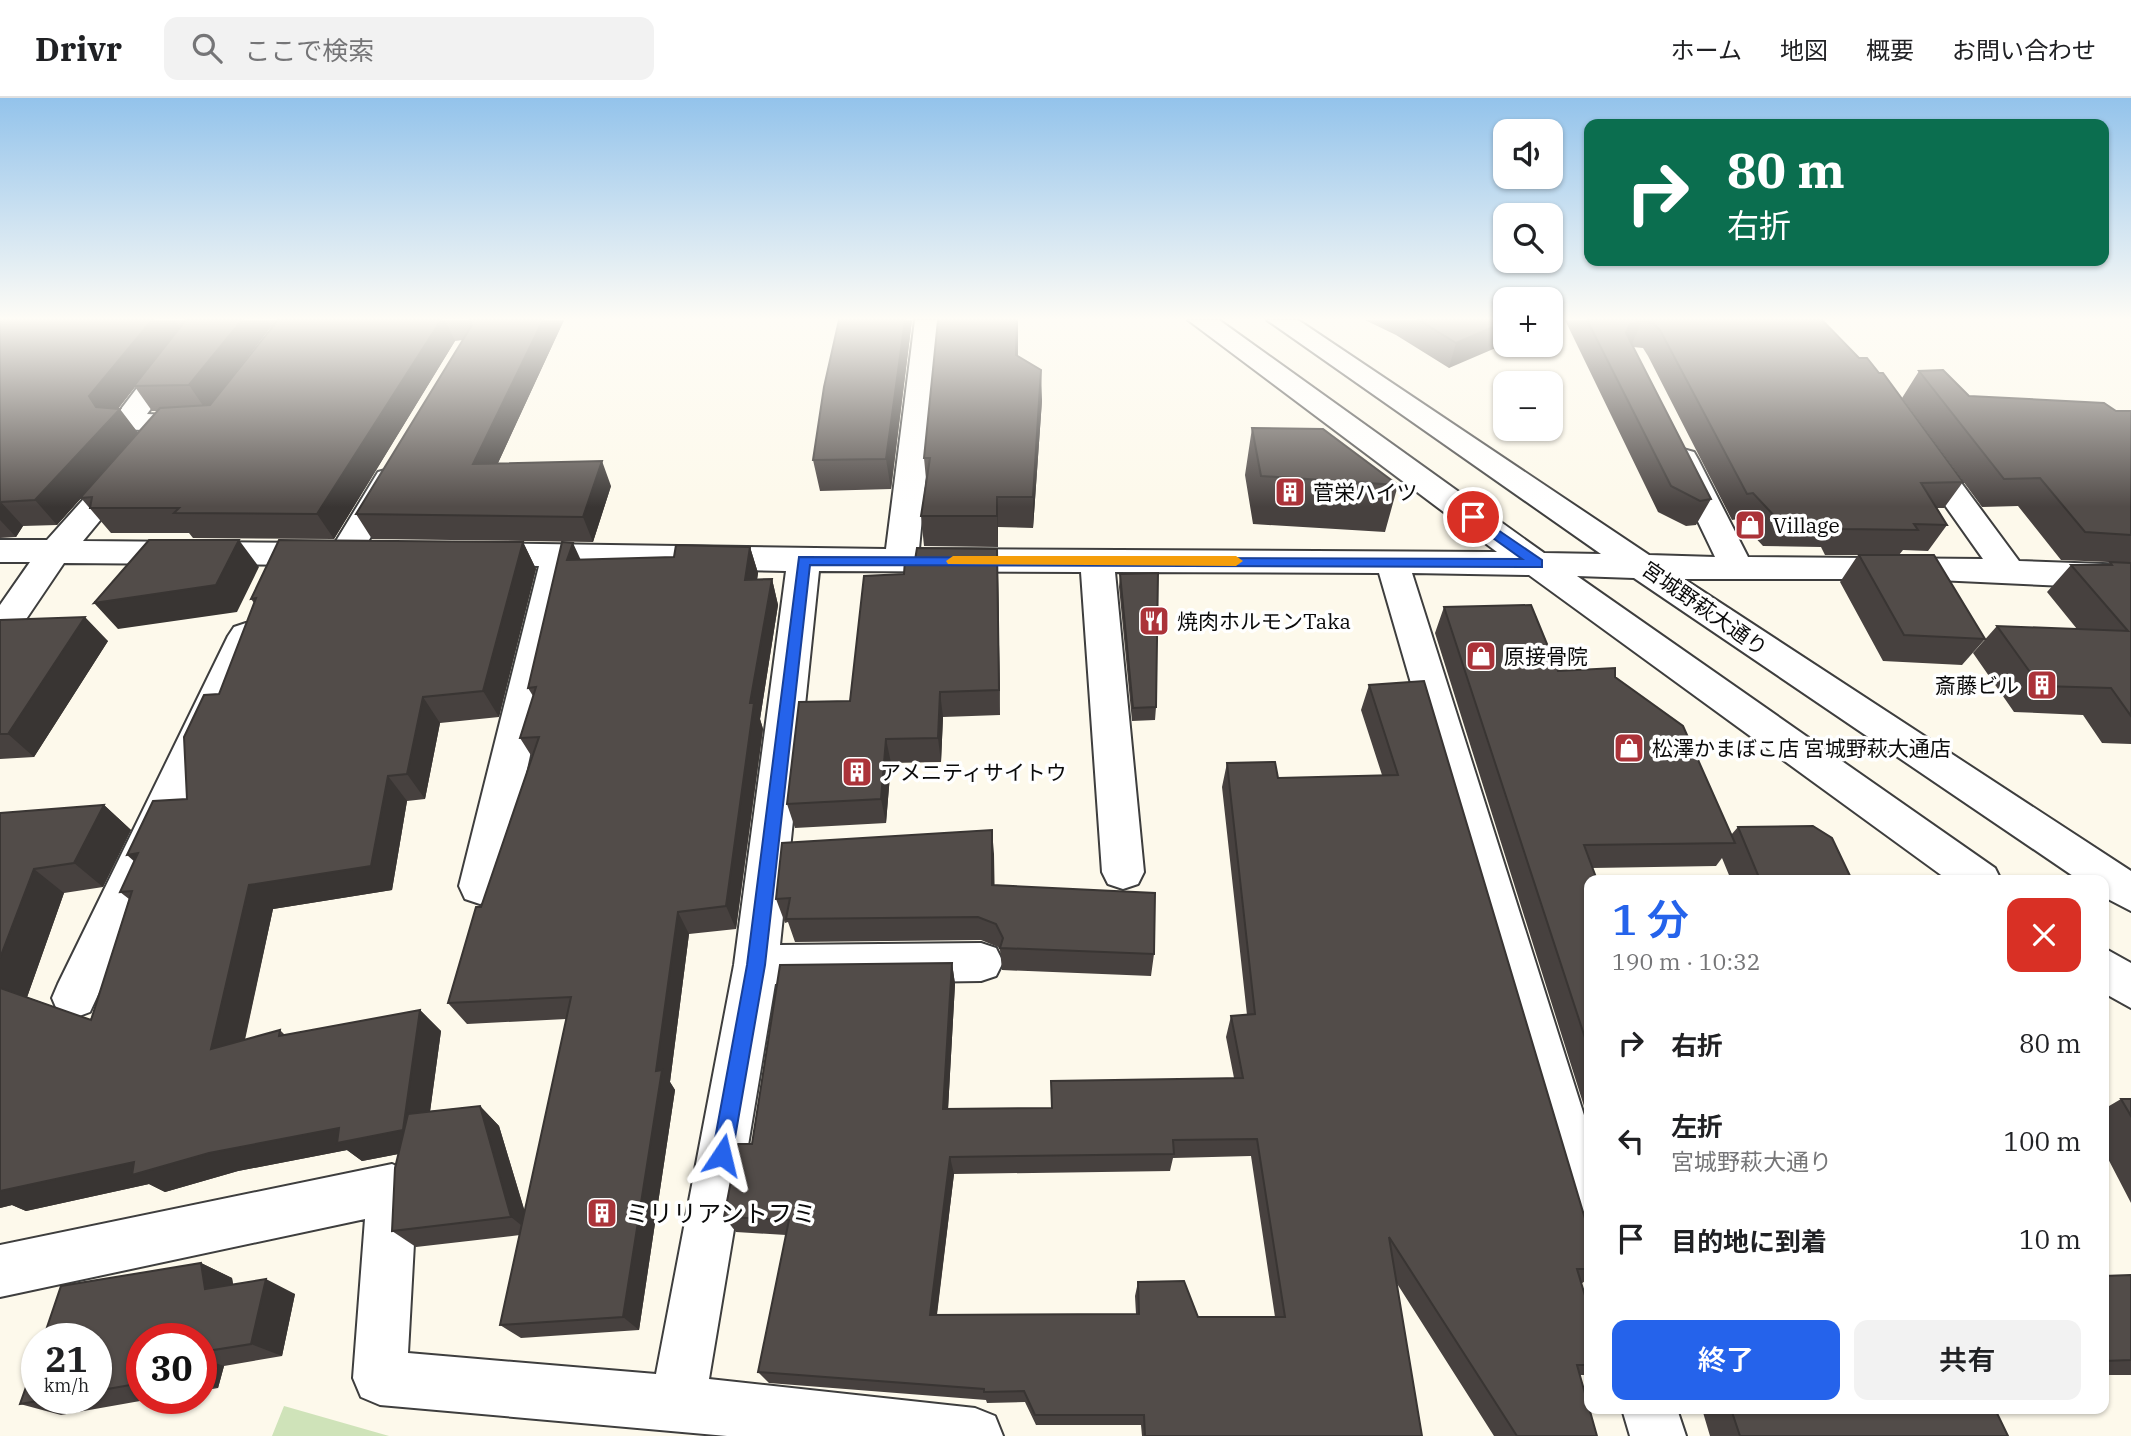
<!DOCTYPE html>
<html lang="ja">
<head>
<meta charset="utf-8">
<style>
	:root { --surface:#fff; --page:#f2f2f2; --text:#202124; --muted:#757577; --line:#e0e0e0; --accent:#2563eb }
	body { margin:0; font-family:"IBM Plex Serif","Noto Sans JP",serif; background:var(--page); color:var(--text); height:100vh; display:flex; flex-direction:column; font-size:26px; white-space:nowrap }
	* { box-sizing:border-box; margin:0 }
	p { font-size:23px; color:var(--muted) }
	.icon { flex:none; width:38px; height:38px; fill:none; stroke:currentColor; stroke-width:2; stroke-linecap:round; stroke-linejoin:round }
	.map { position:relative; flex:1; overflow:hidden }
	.side { position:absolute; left:1584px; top:777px; width:525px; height:539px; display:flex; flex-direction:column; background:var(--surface); border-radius:14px; box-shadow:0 2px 5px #0004 }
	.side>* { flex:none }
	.top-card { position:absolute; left:1584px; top:21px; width:525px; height:147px; border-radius:14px; box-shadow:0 2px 5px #0004; background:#0b6e4f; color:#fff; overflow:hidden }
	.fabs { position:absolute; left:1493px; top:21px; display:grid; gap:14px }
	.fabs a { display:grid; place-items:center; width:70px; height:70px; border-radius:14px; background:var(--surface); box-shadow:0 2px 5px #0004; font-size:35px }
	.speed { position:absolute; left:21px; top:1225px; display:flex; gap:14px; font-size:35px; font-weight:700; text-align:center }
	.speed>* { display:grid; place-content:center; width:91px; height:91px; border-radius:50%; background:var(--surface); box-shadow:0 2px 5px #0004; line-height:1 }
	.speed small { font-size:18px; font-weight:400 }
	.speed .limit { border:10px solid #d22; background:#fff; color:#111 }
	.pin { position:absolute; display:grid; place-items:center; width:60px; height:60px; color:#fff; margin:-30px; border:4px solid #fff; border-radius:50%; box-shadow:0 2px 7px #0007 }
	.me { position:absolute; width:77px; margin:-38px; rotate:10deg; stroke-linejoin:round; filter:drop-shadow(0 0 5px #0008) }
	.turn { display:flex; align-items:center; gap:24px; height:147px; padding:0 28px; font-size:32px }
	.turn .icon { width:91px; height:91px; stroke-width:2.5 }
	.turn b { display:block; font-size:49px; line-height:60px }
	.round { display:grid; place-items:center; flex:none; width:74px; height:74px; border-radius:14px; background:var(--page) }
	.head { display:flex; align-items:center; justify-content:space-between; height:119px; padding:0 28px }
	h1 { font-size:42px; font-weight:600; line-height:52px; color:var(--accent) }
	.cta { display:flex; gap:14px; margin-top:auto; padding:14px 28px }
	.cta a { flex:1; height:80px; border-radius:14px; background:var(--accent); color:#fff; font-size:28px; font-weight:600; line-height:80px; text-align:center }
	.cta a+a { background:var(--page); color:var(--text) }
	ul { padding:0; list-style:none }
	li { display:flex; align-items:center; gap:21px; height:98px; padding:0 28px }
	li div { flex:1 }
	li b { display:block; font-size:26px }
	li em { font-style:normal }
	header { display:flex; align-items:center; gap:42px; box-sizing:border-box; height:98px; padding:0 35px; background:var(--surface); border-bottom:2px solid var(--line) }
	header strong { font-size:33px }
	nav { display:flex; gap:38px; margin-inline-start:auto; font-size:24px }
	.search { width:490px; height:63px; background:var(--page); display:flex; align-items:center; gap:18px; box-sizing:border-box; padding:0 24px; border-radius:14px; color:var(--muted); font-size:26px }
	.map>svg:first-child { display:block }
	.green { fill:#cfe3b9 }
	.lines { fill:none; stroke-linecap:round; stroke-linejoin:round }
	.minor-casing { stroke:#3e3e3e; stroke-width:4 }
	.minor { fill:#fff; fill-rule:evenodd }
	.wall { fill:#47413f; fill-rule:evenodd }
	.shaded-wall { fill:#393533 }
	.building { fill:#524c49; stroke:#393533; stroke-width:2; fill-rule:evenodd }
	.route { fill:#2563eb; stroke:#184099; stroke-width:2 }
	.slow { fill:#f59e0b }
	.labels { text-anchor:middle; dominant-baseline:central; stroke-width:7; stroke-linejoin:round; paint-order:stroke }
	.poi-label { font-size:21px; fill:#0b0b0b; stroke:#fff; text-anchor:start }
	.street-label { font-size:21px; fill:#0b0b0b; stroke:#fff }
	.near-poi-label { font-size:24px; fill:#0b0b0b; stroke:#fff; text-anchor:start }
</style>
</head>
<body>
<header>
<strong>Drivr</strong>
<div class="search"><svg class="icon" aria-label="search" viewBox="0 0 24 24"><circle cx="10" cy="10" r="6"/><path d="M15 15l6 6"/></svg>ここで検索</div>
<nav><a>ホーム</a><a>地図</a><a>概要</a><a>お問い合わせ</a></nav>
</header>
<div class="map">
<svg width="2131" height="1338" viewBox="0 0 2131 1338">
	<rect width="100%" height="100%" fill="#fdf9eb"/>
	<!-- green -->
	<path class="green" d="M284 1308 389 1338H272Z"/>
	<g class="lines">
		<!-- minor casing -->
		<g class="minor-casing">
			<path id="minor" d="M915 222H941L919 451 1497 454 1188 222H1219L1544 455 1601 456 1267 222H1298L1649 457 1715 459 1668 361 1672 354 1683 351 1694 354 1698 361 1748 459 1983 461 1908 355 1912 348 1923 346 1934 348 2019 463 2131 467V491L1916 481H1684L2131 773V813L2104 799V782H2079L1634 480 1577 478 1995 770 2001 782H1948L1529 477 1412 475 1589 1033V1137L1571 1130 1564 1112 1379 475 1115 474 1144 774 1138 786 1123 791 1108 786 1102 774 1081 474 819 473 780 847 981 845 996 850 1003 864 996 878 981 883 775 886 709 1281 975 1310 995 1318 1003 1338H727L380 1307 361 1299 353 1280 365 1121 0 1199V1147L392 1066 409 1074 417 1091 408 1255 656 1276 734 867 786 473 572 469 501 788 495 801 480 806 465 801 459 788 539 468 478 467 466 464 462 456 466 448 478 445 886 451Z
				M176 250 186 252 190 258 147 316 211 319 216 325 211 331 201 334 115 331 110 325 115 319 166 252Z
				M126 363 137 366 141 373 83 443 323 445 333 448 378 374 389 371 400 374 405 381 356 464C344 467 335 464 323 467L64 465 12 542 0 546V507L30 464H0V442H47L115 366Z
				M246 525 258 529 264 538 90 914 74 920 58 914 52 900 58 886 228 538 234 529Z
				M2104 850 2131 865V910L2104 895Z
				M1622 1311H1677L1686 1338H1630Z"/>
		</g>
		<!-- minor -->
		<use href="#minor" class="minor"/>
	</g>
	<!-- wall -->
	<path class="wall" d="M0 222H564L498 365 611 388 593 444 372 441 356 416 463 242 455 243 334 441 193 440 189 435H111L81 400 57 427 23 428 16 439 0 440ZM271 229H272L217 298ZM135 289 152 313H158L138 335 118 311Z
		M839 222H912L891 391 820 393 813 362Z
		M938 222H1018V258L1042 302 1033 430 998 429V449L924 448 921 418 926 381 924 360Z
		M1365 222H1505L1449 270 1396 237Z
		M1565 222H1822L1963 384 1944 410H1937L1947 427 1928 453 1903 452 1899 457 1985 541 1962 567 1883 563 1840 484 1858 457H1825L1821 449 1763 448 1738 421 1732 422 1648 258 1643 250 1633 249 1711 401 1696 427 1686 428 1658 414Z
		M1919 273 1969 298 2116 313H2131V465L2061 462 2018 408 1982 409 1902 300Z
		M1252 330 1398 387 1385 434 1253 426 1245 377Z
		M523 444 536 471 499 619 440 625 425 701 407 703 392 792 273 811 245 942 280 932 285 937 420 912 441 933 430 1013 480 1008 499 1028 525 1114 566 921 467 926 448 905 532 659 520 640 533 598 528 590 581 462 674 459 750 449 758 475 757 482 772 481 778 507 760 621 763 631 736 831 689 836 670 984 675 992 639 1232 521 1240 500 1227 520 1137 416 1149 392 1133 398 1056 362 1063 347 1052 238 1073 165 1094 149 1086 26 1113 12 1107 0 1110V715L104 707 131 732 103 789 64 795 27 899 91 922 129 801 120 794 187 701 219 596 254 505 251 501Z
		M2110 464 2131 465V646L2102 645 2083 617 2014 614 1973 555 1997 528 2077 531 2047 494 2071 467H2107Z
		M904 476H998L1000 617 943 619 941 664 891 665 886 725 795 730 787 706 850 603Z
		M1120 476 1156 609 1155 622 1132 623 1119 489Z
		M1444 509 1558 573 1615 579 1731 737 1738 729 1852 782H1731L1722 760 1716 768 1592 770 1589 782V1024L1435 535Z
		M0 522 108 543 34 659 0 661Z
		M1369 587 1589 1134V1180L1581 1186 1589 1211V1275L1585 1277H1580L1597 1338H1494L1396 1184 1422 1338H1142L1141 1327H1036L1025 1304 987 1305 986 1302 769 1285 758 1274 786 1137 736 1134 724 1119 752 1046 952 865 955 886 948 1011 1052 1010 1234 980 1226 939 1231 918 1247 917 1222 689 1227 665 1278 680 1382 677 1361 612ZM1251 1058 1275 1219H1198L1138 1184 1135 1198 1136 1216 937 1217 954 1076 1170 1073 1173 1060Z
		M994 756V787L1154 856 1151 878 1002 872 1000 852 998 849 981 842 795 844 788 824 785 825 776 801Z
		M2121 1001H2131V1105L2104 1053V1011Z
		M201 1165 232 1180 233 1186 295 1196 282 1258 224 1268 218 1290 201 1293V1241H142V1300H157L61 1317 20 1306 37 1300H96V1241Z
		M2131 1177V1277H2104V1178Z
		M1702 1311H1995L2008 1338H1710Z"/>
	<!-- shaded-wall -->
	<path class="shaded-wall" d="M152 222H175L181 231 108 323 120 311 139 336 57 427 35 402 89 298Z
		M242 222H267L271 229 206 312 189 287Z
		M441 222H445L455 243 334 441 317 416Z
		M543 222H564L486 391 473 366Z
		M905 222H912L891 391 886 361Z
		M1017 222H1018L1017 288 1016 257Z
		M1642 223 1631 248 1626 235 1630 226Z
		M1505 224V246L1449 270 1456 245Z
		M1041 272 1042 302 1033 430V399Z
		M602 363 611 388 593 444 583 419Z
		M997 399 998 429V449L997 418Z
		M0 403 23 428 16 439 0 422Z
		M239 442 259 469 237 514 118 531 94 505Z
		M523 444 536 471 499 619 483 593Z
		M573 445 585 471 567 462Z
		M750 449 758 475 753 508 745 482Z
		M997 451 998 476 1000 617 999 592Z
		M772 481 778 507 760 621 763 631 736 831 726 808 750 605Z
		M85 519 108 543 34 659 8 636Z
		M940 594 943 619 941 664 938 640Z
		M423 599 440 625 425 701 407 676Z
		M886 641 891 665 886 725 881 701Z
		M388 678 407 703 392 792 273 811 238 971 211 951 249 787Z
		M104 707 131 732 103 789 74 765Z
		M992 732 994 756 995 811 992 787Z
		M138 755 154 781 127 757Z
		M34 771 64 795 24 908 0 893V860Z
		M678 814 689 836 670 984 675 992 639 1232 623 1219Z
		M952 865 955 886 947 1030 943 1011Z
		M420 912 441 933 425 1051 362 1063 347 1052 238 1073 165 1094 149 1086 26 1113 12 1107 0 1110V1090Z
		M480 1008 499 1028 531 1135 511 1119Z
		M950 1059 954 1076 935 1230 930 1217Z
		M201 1165 232 1180 236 1206 205 1191Z
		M266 1181 295 1196 282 1258 251 1246Z
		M201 1260 224 1268 218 1290 201 1284Z"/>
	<!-- building -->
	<path class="building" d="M0 222H152L89 298 96 309 120 311 35 402 0 404Z
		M186 222H242L189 287 134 288Z
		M278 222H441L317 416 174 415 179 410H90L92 399 80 400 160 310 210 307Z
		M470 222H543L473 366 602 363 583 419 356 416 472 227Z
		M839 222H905L886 361 813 362 824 289Z
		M938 222H1017L1016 257 1041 272 1033 399H997V418H921L930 360H924Z
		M1419 222H1505V224L1456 245Z
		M1587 222H1822L1859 260H1867L1879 275H1883L1963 384 1921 385 1947 427 1914 426 1918 432 1843 431 1838 424 1779 423 1753 395 1747 396 1660 232 1653 225 1642 223 1630 226 1626 235 1711 401 1700 403 1671 388Z
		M1943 272 1969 298 2104 305 2116 313H2131V437L2085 434 2040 380 2004 381 1919 273Z
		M1252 330 1323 331 1398 387 1261 378Z
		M149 442H239L216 487 94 505Z
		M279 442 523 444 483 593 423 599 407 676 388 678 371 768 249 787 211 951 280 932 279 938 420 912 403 1032 337 1045 339 1030 209 1055 132 1077 134 1064 0 1093V890L91 922 132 793 120 794 138 755 127 757 153 703 187 701 184 639 204 597 219 596 256 500 251 501Z
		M562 444 573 445 567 462 674 459 676 447 750 449 745 482 772 481 750 605H754L726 808 678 814 656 973 662 972 623 1219 500 1227 571 899 448 905 476 809H481L539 639 520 640 536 589 528 590Z
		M917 450 997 451 999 592 940 594 938 640 886 641 881 701 787 706 799 604 850 603 864 478 904 476 905 462H915Z
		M1859 457H1934L1985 541 1904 537Z
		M2110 464 2131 465V618L2111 590 2040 588 1997 528 2128 533 2071 467H2112Z
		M1158 475 1156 609 1133 610 1120 476Z
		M1531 507 1558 573 1615 570V579L1683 628 1735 745 1584 747 1597 782H1589V952L1444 509Z
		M85 519 8 636H0V522Z
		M1424 583 1589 1134V1171H1577L1589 1211V1267H1577L1597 1338H1517L1389 1139 1422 1338H1145L1144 1317H1035L1024 1293 984 1294V1291L758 1274 789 1122 724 1119 738 1046H752L780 867 952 865 943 1011 1052 1010 1051 983 1243 980 1231 918 1255 916 1227 665 1275 664 1278 680 1398 677 1369 587ZM1257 1041 1285 1219H1198L1184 1183 1138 1184 1139 1216 930 1217 950 1059 1174 1056 1173 1042Z
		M104 707 74 765 34 771 0 860V715Z
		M1813 728 1832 740 1852 782H1760L1738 729Z
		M992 732V787L1155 795 1154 856 1000 850 1003 840 996 826 978 819 786 821 790 800 776 801 782 745Z
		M2121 1001H2131V1018Z
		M480 1008 511 1119 392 1133 395 1070 408 1016Z
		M201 1165 205 1191 266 1181 251 1246 201 1254V1241H142V1285L96 1293V1241H43L61 1188Z
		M2131 1177V1262L2104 1263V1178Z
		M37 1258V1300H55L20 1306Z
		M1731 1311H1995L2008 1338H1740Z"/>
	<!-- sky -->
	<linearGradient id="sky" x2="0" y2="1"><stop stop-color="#93c3eb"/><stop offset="0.54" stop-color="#fefcf6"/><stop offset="1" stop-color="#fefcf6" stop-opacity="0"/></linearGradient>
	<rect width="2131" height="409" fill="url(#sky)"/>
	<!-- route -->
	<path class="route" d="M1473 415 1542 462V469L810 467 765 867 732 1057 729 1064 722 1067 715 1064 712 1057 747 867 799 459 1522 461 1468 422 1466 419Z"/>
	<!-- slow -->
	<path class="slow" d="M953 458H1236L1243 463 1236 468 948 466 946 463Z"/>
	<!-- icons -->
	<defs>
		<g id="building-square" transform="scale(1.575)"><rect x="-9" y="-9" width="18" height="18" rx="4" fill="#ab3339" stroke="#fff"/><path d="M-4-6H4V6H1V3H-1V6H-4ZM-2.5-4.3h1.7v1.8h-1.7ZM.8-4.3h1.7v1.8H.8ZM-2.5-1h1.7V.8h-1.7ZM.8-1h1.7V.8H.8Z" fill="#fff"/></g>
		<g id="shop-square" transform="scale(1.575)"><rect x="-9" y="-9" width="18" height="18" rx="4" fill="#ab3339" stroke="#fff"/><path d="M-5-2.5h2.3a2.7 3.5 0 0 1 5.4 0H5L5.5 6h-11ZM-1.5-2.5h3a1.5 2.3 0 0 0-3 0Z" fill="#fff"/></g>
		<g id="restaurant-square" transform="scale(1.575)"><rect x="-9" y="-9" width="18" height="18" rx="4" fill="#ab3339" stroke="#fff"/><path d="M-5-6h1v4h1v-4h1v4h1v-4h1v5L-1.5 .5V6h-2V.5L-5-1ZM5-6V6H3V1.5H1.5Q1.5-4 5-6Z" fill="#fff"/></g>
	</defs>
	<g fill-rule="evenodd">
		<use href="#building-square" x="1290" y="394"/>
		<use href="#shop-square" x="1750" y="427"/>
		<use href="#restaurant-square" x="1154" y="523"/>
		<use href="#shop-square" x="1481" y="558"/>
		<use href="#building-square" x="2042" y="587"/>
		<use href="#shop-square" x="1629" y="650"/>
		<use href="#building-square" x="857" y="674"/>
		<use href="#building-square" x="602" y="1115"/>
	</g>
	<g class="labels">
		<!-- poi labels -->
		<g class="poi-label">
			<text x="1313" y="394">菅栄ハイツ</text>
			<text x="1773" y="427">Village</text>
			<text x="1177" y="523">焼肉ホルモンTaka</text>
			<text x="1504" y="558">原接骨院</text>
			<text x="2019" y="587" text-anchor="end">斎藤ビル</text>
			<text x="1652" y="650">松澤かまぼこ店 宮城野萩大通店</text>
			<text x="880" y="674">アメニティサイトウ</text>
		</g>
		<!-- street labels -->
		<g class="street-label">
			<text transform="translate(1705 510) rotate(35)">宮城野萩大通り</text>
		</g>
		<!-- near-poi labels -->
		<g class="near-poi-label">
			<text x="625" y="1115">ミリリアントフミ</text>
		</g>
	</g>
</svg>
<div class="fabs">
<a><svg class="icon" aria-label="sound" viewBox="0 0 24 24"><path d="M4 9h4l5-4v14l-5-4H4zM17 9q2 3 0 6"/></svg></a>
<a><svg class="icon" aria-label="search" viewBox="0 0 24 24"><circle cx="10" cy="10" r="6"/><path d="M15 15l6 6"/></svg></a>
<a>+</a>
<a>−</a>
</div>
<div class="speed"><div>21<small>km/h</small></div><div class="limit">30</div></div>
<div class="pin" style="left:1473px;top:419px;background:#d93025"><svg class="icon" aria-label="arrive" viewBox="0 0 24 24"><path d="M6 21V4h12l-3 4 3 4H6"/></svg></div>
<svg class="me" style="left:722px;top:1057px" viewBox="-20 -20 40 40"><path d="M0-17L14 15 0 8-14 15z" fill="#2563eb" stroke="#fff" stroke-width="4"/></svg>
<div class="top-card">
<div class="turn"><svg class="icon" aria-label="right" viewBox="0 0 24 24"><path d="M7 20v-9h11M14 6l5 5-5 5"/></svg><div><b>80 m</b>右折</div></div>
</div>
<section class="side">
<div class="head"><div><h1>1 分</h1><p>190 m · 10:32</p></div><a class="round" style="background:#d93025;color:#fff"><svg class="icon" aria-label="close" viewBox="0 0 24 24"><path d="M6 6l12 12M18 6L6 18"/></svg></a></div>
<ul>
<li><svg class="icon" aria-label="right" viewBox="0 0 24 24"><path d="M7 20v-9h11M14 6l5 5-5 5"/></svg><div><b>右折</b></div><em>80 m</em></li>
<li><svg class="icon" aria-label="left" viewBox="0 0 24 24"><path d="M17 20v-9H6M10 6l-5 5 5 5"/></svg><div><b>左折</b><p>宮城野萩大通り</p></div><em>100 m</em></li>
<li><svg class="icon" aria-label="arrive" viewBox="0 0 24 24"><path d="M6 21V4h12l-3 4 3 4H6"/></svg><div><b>目的地に到着</b></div><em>10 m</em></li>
</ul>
<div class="cta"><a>終了</a><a>共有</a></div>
</section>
</div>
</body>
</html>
